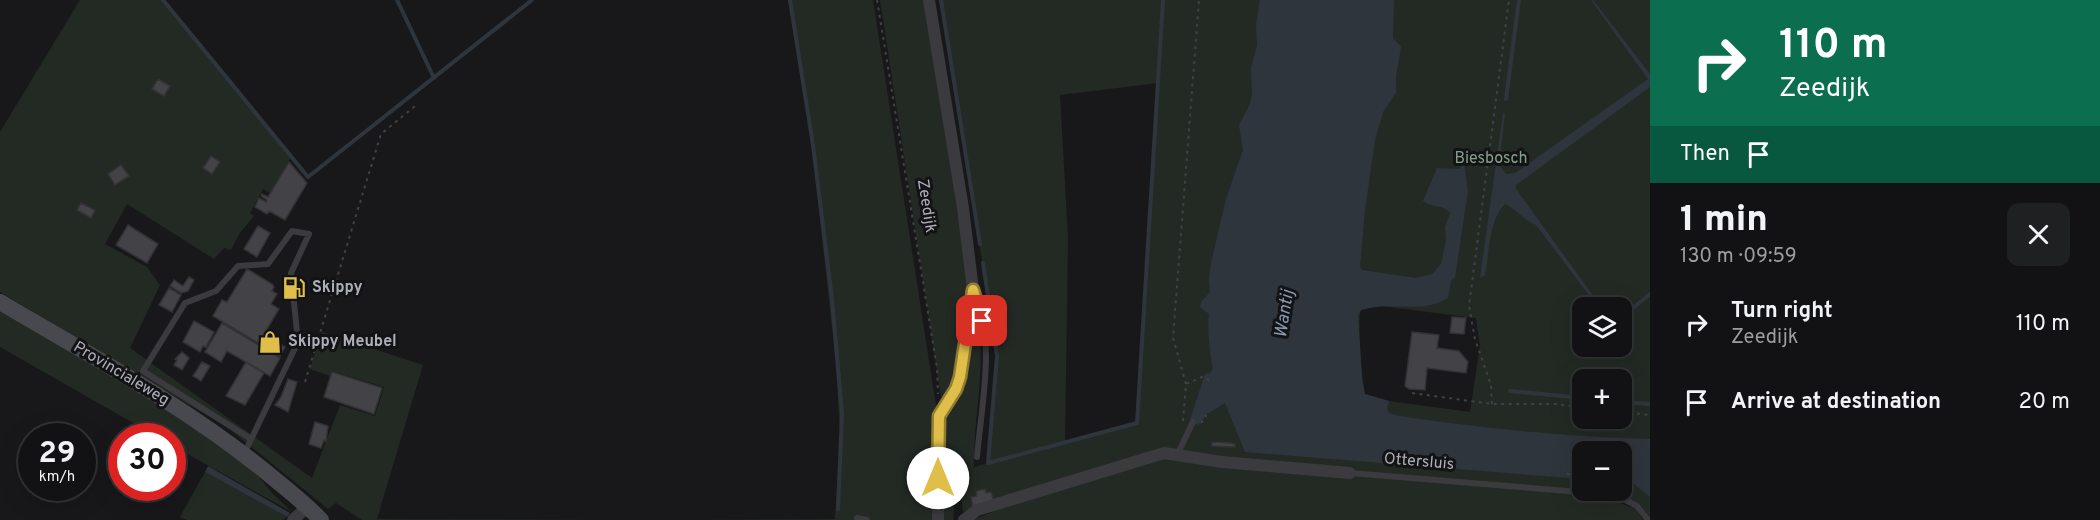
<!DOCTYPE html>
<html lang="en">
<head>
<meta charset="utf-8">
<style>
	:root { --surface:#121214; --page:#1f2022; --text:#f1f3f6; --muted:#9c9ea0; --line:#313234 }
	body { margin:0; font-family:Overpass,sans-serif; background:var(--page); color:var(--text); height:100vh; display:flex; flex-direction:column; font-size:22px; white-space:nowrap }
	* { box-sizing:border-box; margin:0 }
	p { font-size:20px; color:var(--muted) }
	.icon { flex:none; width:33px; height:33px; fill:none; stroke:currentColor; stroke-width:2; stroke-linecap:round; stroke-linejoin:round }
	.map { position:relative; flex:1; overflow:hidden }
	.side { display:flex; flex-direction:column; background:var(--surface); width:450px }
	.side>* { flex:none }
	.banner { background:#0b6e4f; color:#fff; overflow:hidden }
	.tools { position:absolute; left:1572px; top:297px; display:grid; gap:12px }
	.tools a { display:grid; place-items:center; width:60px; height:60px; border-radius:12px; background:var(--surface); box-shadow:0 6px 24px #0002,0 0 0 2px var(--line); font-size:30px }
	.speed { position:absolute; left:18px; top:423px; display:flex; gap:12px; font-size:30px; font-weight:700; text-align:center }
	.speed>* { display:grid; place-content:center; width:78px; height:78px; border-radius:50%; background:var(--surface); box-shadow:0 6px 24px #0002,0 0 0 2px var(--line); line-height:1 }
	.speed small { font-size:15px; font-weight:400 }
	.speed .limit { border:9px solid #d22; background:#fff; color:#111 }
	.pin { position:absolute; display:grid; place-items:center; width:51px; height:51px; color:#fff; margin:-26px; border-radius:12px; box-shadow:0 3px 9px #0006 }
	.me { position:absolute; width:66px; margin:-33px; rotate:0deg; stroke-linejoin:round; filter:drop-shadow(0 0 4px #0008) }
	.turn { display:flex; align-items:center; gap:21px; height:126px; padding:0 30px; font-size:27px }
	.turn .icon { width:78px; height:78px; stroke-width:2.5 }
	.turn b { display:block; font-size:42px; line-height:51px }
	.then { display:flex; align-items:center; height:57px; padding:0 30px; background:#0003; gap:12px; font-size:22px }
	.round { display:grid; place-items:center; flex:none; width:63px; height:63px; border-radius:12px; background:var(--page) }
	.head { display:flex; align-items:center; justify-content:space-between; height:102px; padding:0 30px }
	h1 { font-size:36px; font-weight:800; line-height:45px }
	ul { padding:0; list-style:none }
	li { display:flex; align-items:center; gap:18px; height:78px; padding:0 30px }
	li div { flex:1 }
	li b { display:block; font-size:22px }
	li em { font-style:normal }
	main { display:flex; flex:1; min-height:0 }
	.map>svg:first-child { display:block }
	.green { fill:#232a24; fill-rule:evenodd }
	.water { fill:#2f353d }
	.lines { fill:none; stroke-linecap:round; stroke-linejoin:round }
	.stream { stroke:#2f353d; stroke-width:4 }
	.building { fill:#434347; stroke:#333236; stroke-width:1.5 }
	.path { stroke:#404146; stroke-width:2; stroke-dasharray:3 4.5; stroke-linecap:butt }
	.lane { stroke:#3a3a3f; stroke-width:6 }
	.street { stroke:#3a3a3f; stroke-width:12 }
	.secondary { stroke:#48494e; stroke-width:16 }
	.route-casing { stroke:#927c30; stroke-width:15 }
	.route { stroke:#e0be4a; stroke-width:10 }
	.labels { text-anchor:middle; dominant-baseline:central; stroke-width:6; stroke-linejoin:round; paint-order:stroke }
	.park-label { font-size:16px; fill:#85a18a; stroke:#131315 }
	.street-label { font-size:16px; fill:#acaeb8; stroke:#131315 }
	.poi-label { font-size:16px; font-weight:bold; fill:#acaeb8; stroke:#131315; text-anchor:start }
	.water-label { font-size:18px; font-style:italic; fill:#8798b0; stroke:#131315 }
</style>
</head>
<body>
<main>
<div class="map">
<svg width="1650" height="520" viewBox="0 0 1650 520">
	<rect width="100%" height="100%" fill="#18181a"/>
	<!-- green -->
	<path class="green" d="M80 0H163L291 157 270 193 263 189 250 213 254 216 239 234 231 250 224 248 214 259 127 204 105 244 147 267 160 285 130 348 312 478 340 405 375 416 384 387 332 371 330 376 310 369 322 332 423 365 377 519 610 520H362L336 503 328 509 228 428 0 292V132Z
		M788 0H873L936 406 934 520H692L835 519 840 435 836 364 812 147Z
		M880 0H924L969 283 959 368 946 398 941 397Z
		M941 0H1650V520L1618 495 1617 502 1636 509 1643 520H972L1002 508 1183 451 1007 497 963 512 961 496H955L953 520H940L943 424 975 304C989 361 973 411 974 467L988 463 997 356ZM1158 83 1137 423 1065 442 1068 238 1060 95ZM1380 306 1476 318 1480 346 1470 412 1389 401 1365 394C1362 384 1357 317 1361 310ZM1582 308H1622V346H1582ZM1582 380H1622V418H1582ZM1582 452H1622V490H1582Z
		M0 310 112 375 248 463 272 493 292 512 173 446 172 436H156L0 347Z
		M205 472 287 517 283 520H187L180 517Z"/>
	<!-- water -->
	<path class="water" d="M1260 0H1394L1393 38 1401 47 1396 77V93L1383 112 1375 140 1365 210 1360 267 1362 270 1416 278 1432 274 1441 264 1446 241 1445 227 1450 213C1443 204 1432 208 1423 201L1437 168 1459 169 1464 164 1468 191 1455 277 1451 281 1448 298C1421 315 1389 300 1361 310L1358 315 1362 378 1365 394 1389 401 1387 409 1389 413 1399 416C1482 428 1565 437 1650 439V497L1634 484 1622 482V452H1582V479L1544 476 1245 452 1225 403 1207 414 1198 425 1190 420 1205 374 1210 373 1213 369C1210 357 1207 327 1209 314L1200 307 1201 302 1210 292 1209 279 1211 263 1226 199 1243 150 1239 125 1249 106 1252 95 1251 68 1257 45 1256 25Z
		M1591 0H1593L1650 74V87L1516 185V189L1602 308 1598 307 1536 225C1523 220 1518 210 1505 204 1489 219 1489 254 1485 275L1480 278 1503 113 1505 114 1499 165 1506 174 1515 173 1648 79Z
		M208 466 290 513 287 517 205 472Z"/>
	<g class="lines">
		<!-- stream -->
		<path class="stream" d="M163 0 308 177 532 0
			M397 0 434 78
			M790 0 813 145 832 299 842 414 838 509
			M941 0 980 244
			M1506 99 1519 0
			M983 263 997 356 988 463 1137 423 1163 0
			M1622 317 1650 294
			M1510 391 1582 398
			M1622 402 1650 404"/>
	</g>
	<!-- building -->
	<path class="building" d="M158 79 170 86 164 96 152 89Z
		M211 156 220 162 212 174 203 168Z
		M289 162 307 183 285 220 269 211 267 214 255 207 259 198 266 202 267 200 261 196 262 194 268 197Z
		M121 165 129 176 115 185 108 174Z
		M81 203 95 210 91 218 77 210Z
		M128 225 158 244 147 263 116 245Z
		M258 226 270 233 257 257 244 249Z
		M247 269 272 284 274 287 272 291 277 294 271 304 279 309 264 334 285 347 280 356 213 316 222 300 227 302Z
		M189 277 194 280 188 291 181 293 170 286 174 280 183 286Z
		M169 288 181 295 172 312 159 305Z
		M1452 317 1466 318 1464 334 1450 333Z
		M194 321 214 332 206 347 203 346 200 352 183 342Z
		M222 323 280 358 270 376 227 351 221 362 205 352Z
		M1412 332 1439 335 1437 348 1459 351 1468 362 1466 373 1427 368 1425 390 1409 389 1405 386Z
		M182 352 189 358 182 370 174 365 177 360 175 359Z
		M202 362 210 366 201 381 193 376Z
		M246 362 264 373 245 405 226 396Z
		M332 372 382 388 374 414 324 397Z
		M288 379 297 382 288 412 275 405 281 397Z
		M315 422 328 426 326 441 324 440 321 448 309 444Z
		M1212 442 1231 443 1235 444V447L1212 446Z
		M985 489 986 493 991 492 994 502 973 507 971 497 977 496 976 491Z"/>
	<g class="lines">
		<!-- path -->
		<path class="path" d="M877 0 937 368 938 394
			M305 382 381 134 415 106
			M1186 384 1173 338 1199 0
			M1412 393 1492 404H1557L1582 408
			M1492 404 1491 385 1475 339 1469 306 1509 0
			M1622 412 1650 415
			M1183 421 1186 384 1202 377 1209 380
			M1201 423 1206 416 1203 414
			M1567 474 1582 475"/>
		<!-- lane -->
		<path class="lane" d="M975 295C996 340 981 409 977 457
			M1178 453 1193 422
			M244 454 298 342 291 273 309 234 292 231 268 264 238 266 216 291 185 303 143 371 251 439
			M1350 473 1616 495 1637 506 1648 520
			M857 518 867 520"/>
		<!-- street -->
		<path class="street" d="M929 0 963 208 973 290 960 377 956 389 939 416 938 520
			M293 520 308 506
			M964 520 977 510 1164 453 1222 462 1350 473"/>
		<!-- secondary -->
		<path class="secondary" d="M0 302C91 356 184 405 266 472 285 488 304 502 321 520"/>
	</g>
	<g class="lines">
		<!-- route casing -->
		<g class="route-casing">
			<path id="route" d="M938 478 939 416 956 389 960 377 973 290 982 321"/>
		</g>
		<!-- route -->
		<use href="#route" class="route"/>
	</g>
	<!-- icons -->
	<defs>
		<g id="fuel-bare" transform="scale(1.8)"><path d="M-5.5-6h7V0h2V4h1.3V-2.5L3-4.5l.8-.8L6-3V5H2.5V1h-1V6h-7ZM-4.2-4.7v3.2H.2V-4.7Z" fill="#e0be4a" stroke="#131315" stroke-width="2.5" paint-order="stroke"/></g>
		<g id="shop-bare" transform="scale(1.8)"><path d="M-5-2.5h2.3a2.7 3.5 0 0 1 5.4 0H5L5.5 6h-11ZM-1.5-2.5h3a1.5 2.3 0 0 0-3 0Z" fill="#e0be4a" stroke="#131315" stroke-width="2.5" paint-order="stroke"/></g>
	</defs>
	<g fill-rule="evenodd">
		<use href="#fuel-bare" x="294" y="288"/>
		<use href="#shop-bare" x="270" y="342"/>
	</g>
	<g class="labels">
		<!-- park labels -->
		<g class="park-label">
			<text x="1491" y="159">Biesbosch</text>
		</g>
		<!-- street labels -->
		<g class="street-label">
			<text transform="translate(926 206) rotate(81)">Zeedijk</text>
			<text transform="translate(121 374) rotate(31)">Provincialeweg</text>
			<text transform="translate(1419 462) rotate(5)">Ottersluis</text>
		</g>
		<!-- poi labels -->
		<g class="poi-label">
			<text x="312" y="288">Skippy</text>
			<text x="288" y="342">Skippy Meubel</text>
		</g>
		<!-- water labels -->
		<g class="water-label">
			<text transform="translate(1285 314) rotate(-81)">Wantij</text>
		</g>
	</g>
</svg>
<div class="tools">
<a><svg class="icon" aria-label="layers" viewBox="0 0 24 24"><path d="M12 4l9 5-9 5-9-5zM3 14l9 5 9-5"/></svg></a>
<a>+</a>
<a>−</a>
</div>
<div class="speed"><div>29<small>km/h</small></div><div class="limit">30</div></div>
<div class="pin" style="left:982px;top:321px;background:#d93025"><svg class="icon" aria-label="arrive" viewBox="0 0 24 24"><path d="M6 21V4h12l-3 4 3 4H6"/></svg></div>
<svg class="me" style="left:938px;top:478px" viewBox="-20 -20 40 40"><circle r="19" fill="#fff"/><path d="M0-13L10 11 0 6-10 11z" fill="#e0be4a"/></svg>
</div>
<section class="side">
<div class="banner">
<div class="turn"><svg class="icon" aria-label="right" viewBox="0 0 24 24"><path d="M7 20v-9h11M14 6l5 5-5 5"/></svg><div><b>110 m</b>Zeedijk</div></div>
<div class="then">Then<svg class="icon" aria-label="arrive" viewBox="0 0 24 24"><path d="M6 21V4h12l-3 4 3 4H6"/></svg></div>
</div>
<div class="head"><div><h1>1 min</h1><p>130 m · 09:59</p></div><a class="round"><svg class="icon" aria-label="close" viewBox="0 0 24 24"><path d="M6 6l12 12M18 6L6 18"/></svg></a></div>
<ul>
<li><svg class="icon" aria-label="right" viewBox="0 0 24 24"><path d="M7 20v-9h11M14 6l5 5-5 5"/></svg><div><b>Turn right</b><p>Zeedijk</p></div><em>110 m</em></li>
<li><svg class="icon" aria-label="arrive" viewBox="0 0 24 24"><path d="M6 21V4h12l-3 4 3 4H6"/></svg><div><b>Arrive at destination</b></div><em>20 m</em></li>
</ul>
</section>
</main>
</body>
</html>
